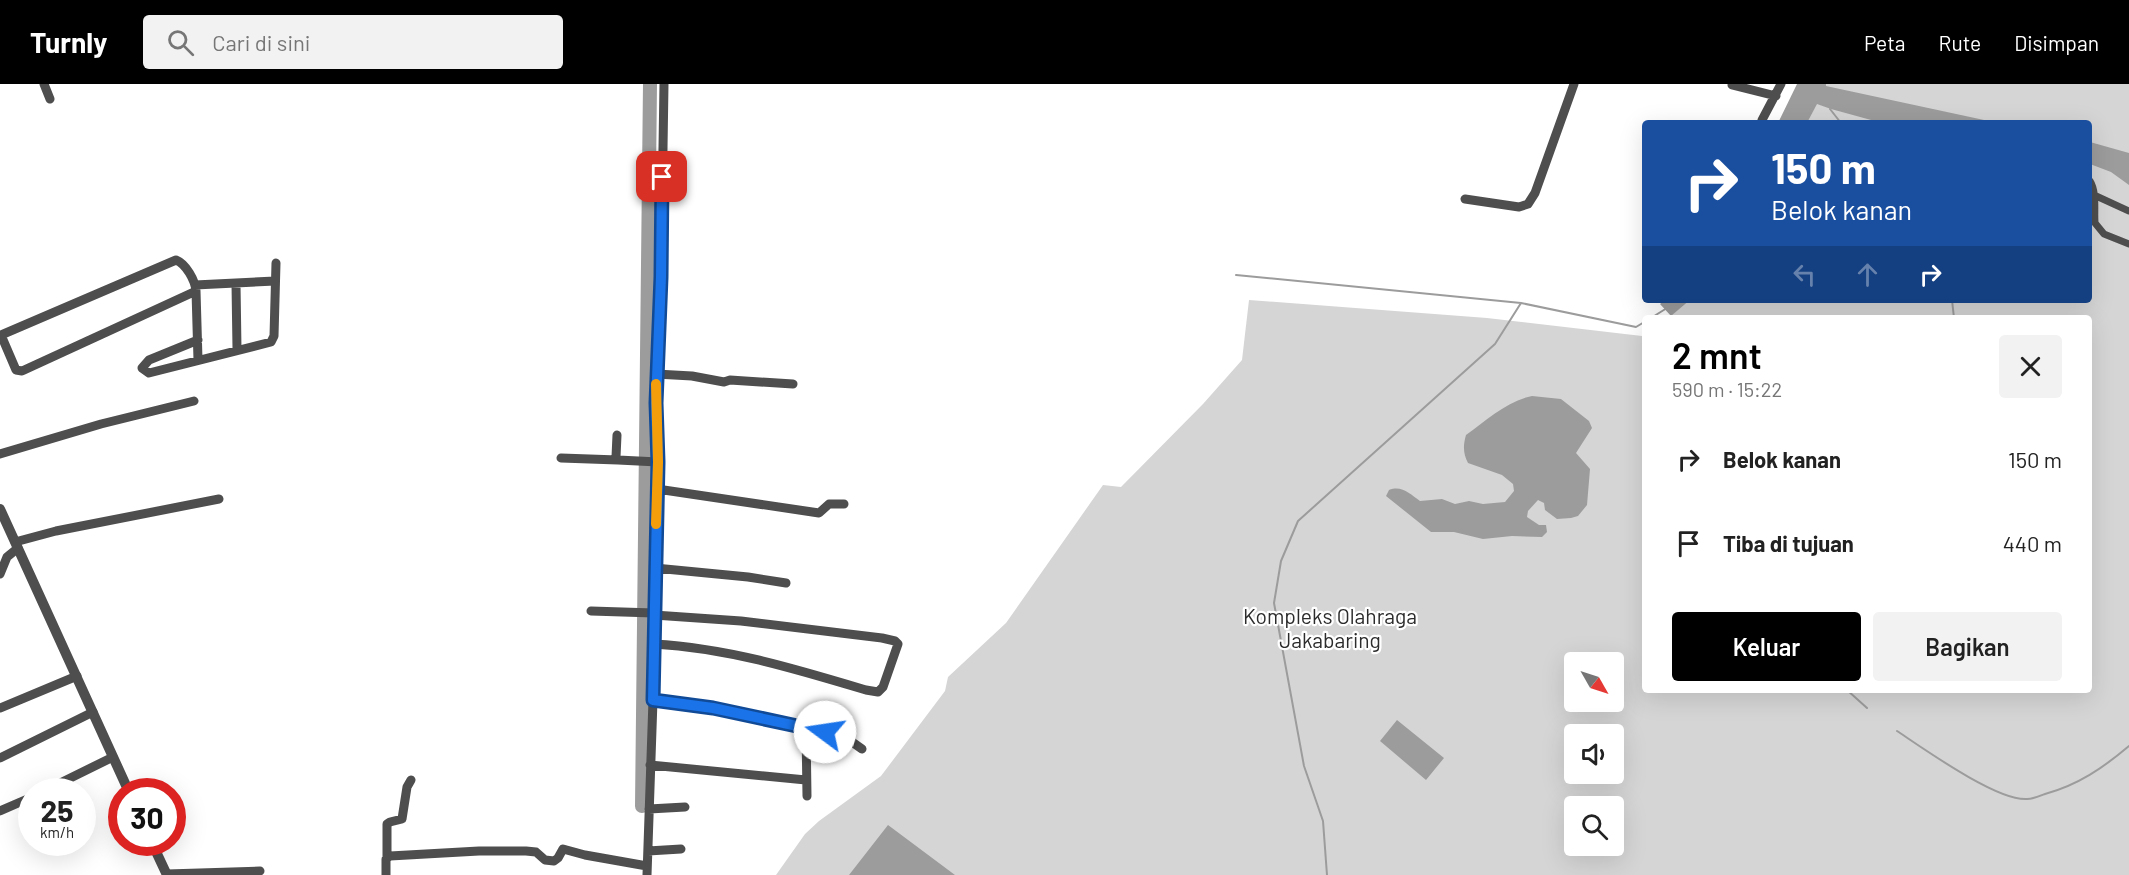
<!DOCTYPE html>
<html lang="id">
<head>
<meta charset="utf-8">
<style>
	:root { --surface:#fff; --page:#f2f2f2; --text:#222; --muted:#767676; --accent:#000 }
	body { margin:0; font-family:Barlow,sans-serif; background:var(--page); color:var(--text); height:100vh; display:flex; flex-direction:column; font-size:22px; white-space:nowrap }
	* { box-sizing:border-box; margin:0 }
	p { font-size:20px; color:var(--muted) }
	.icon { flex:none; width:33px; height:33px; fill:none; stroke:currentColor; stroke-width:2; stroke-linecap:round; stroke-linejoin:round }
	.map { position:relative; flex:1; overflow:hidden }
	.sheet { position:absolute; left:1642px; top:231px; width:450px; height:378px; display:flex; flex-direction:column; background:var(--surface); border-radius:6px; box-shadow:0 6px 24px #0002 }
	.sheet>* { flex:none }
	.guide { position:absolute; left:1642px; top:36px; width:450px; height:183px; border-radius:6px; box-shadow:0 6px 24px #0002; background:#1a4fa0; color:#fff; overflow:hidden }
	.needle { width:39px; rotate:129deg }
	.controls { position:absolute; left:1564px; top:568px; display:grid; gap:12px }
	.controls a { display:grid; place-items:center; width:60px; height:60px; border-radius:6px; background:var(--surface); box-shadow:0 6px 24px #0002; font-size:30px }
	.speed { position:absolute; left:18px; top:694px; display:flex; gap:12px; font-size:30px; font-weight:700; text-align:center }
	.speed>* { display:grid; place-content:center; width:78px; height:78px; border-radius:50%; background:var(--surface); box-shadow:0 6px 24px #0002; line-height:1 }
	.speed small { font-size:15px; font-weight:400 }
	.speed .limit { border:9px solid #d22; background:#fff; color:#111 }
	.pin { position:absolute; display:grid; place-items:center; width:51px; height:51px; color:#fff; margin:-26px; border-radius:12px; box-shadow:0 3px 9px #0006 }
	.me { position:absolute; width:66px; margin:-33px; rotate:284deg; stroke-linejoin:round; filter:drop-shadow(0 0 4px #0008) }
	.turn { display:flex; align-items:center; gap:21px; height:126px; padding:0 30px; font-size:27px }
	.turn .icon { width:78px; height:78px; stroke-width:2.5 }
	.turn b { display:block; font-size:42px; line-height:51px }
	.lanes { display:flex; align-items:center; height:57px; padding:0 30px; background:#0003; justify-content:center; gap:30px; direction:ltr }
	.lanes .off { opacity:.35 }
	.round { display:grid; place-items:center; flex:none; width:63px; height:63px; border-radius:6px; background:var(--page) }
	.summary { display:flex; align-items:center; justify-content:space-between; height:102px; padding:0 30px }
	h1 { font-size:36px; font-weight:600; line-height:45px; color:var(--accent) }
	.cta { display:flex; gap:12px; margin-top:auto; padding:12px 30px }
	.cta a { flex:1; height:69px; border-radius:6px; background:var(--accent); color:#fff; font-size:24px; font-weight:600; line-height:69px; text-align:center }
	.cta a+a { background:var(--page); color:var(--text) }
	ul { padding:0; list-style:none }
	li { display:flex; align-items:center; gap:18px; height:84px; padding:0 30px }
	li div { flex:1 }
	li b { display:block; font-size:22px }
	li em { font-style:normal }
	header { display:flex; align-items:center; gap:36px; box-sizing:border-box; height:84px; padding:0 30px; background:var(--accent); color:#fff }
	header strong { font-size:28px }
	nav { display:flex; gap:33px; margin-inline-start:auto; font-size:21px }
	.search { width:420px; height:54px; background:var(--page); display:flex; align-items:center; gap:15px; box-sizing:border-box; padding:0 21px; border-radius:6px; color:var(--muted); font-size:22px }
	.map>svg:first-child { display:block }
	.green { fill:#d5d5d5; fill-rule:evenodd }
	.water { fill:#9c9c9c }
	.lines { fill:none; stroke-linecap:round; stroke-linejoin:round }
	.stream { stroke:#9c9c9c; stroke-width:2 }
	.river { stroke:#9c9c9c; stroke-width:14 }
	.pedestrian { stroke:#4e4e4e; stroke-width:7 }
	.minor { stroke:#4e4e4e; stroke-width:9 }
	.tertiary { stroke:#4e4e4e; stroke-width:10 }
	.route-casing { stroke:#114b97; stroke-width:15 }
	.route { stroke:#1a73e8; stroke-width:10 }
	.slow { stroke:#f59e0b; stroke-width:10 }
	.labels { text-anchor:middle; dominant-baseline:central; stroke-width:4.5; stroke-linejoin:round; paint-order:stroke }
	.park-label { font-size:21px; fill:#2c2c2c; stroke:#fff }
</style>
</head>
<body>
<header>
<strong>Turnly</strong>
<div class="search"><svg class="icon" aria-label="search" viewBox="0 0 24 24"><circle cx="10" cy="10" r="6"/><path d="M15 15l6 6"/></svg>Cari di sini</div>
<nav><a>Peta</a><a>Rute</a><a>Disimpan</a></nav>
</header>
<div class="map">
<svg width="2129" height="791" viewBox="0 0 2129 791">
	<rect width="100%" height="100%" fill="#fff"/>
	<!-- green -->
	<path class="green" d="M1826 0H2129V791H776L805 750 819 737 881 692 945 607 948 593 1006 539 1103 401 1121 403 1203 320 1242 276 1249 216 1487 234 1642 252 1645 250 1646 606H2090V234H1668L1690 216H2090V39H1807ZM1575 579H1614V618H1575ZM1575 651H1614V690H1575ZM1575 723H1614V762H1575Z"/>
	<!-- water -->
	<path class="water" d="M1797 0H1826V2L1998 39H1882L1831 25 1817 20 1807 39H1778Z
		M2090 58 2129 69V101L2111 88 2090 80Z
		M1665 216H1690L1671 232 1660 220Z
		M1532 312 1561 315 1589 337 1592 344 1576 369 1590 385 1587 421 1578 432 1571 434 1557 435 1545 426 1544 419 1538 416 1528 427 1527 433 1539 441H1546L1547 448 1542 453 1512 452 1483 455 1454 448H1431L1386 412 1389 406C1402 401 1410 410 1420 417L1442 415 1455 420 1469 417 1483 420 1505 418 1514 407 1513 400 1502 391 1468 379C1463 370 1463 361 1466 351 1487 336 1507 317 1532 312Z
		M1397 636 1444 674 1426 696 1380 657Z
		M888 741 955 791H849Z"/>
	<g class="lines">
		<!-- stream -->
		<path class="stream" d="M1830 25 1841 39
			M1236 191 1521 219 1636 243 1646 237
			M1952 216 1954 234
			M1651 234 1667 224
			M1847 606 1867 624
			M1897 647C1924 665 1997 717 2027 715 2033 715 2040 712 2045 710 2078 701 2103 684 2129 662
			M1327 791 1323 737 1304 682 1274 519 1281 477 1298 437 1495 260 1521 219"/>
		<!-- river -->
		<path class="river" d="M642 722 650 0"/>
		<!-- pedestrian -->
		<path class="pedestrian" d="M2090 97C2097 108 2094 126 2095 139L2104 150 2129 160
			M2094 111 2129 127"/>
		<!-- minor -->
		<path class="minor" d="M44 0 50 15
			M1732 1 1776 12
			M1762 36 1781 0
			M1465 115 1519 123 1528 120 1535 109 1574 0
			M176 176C186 180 195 196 196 207L22 287 16 286 1 251Z
			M236 200 237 265
			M195 201 275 197
			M196 207 198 276
			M198 256 149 276 142 284 149 289 271 258 274 252 276 179
			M656 290 692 292 724 298 730 296 793 300
			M617 351 616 373 618 376 658 378
			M0 370 101 340 194 317
			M561 374 618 376
			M657 405 819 429 829 420H844
			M15 458 56 447 219 415
			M655 484 748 493 786 499
			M0 490 7 473 18 464
			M591 527 654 529
			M654 560C727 564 796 585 866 606L878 608 883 603 898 560 895 557 882 554 741 537 654 531
			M653 616 713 624 800 642 845 653 862 665
			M0 624 77 592
			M806 644 807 712
			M0 674 93 628
			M650 681 806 696
			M42 708 113 673
			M649 725 685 723
			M0 727 32 713
			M648 767 681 765
			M387 774V740L390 738 402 735 407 703 411 696
			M167 790 260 787
			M386 791V775L390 772 479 767H526L536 768 545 776 554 777 558 774 563 765 585 771 647 782
			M647 791 653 616 658 378 656 319 661 193 664 0"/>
		<!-- tertiary -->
		<path class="tertiary" d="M0 425 129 708
			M152 759 167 791"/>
	</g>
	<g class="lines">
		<!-- route casing -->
		<g class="route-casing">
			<path id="route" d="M662 93 661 193 656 319 658 378 653 616 713 624 825 648"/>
		</g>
		<!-- route -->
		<use href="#route" class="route"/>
		<!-- slow -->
		<path class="slow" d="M656 300 658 378 656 440"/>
	</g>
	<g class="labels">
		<!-- park labels -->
		<g class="park-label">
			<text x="1330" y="531">Kompleks Olahraga<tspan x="1330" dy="24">Jakabaring</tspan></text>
		</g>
	</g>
</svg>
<div class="controls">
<a><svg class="needle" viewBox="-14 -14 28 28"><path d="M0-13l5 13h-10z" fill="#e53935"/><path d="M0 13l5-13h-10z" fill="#767676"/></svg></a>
<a><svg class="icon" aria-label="sound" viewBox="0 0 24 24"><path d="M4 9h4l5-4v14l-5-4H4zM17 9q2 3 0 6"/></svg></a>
<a><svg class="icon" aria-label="search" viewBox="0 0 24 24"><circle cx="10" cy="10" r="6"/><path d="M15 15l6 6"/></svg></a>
</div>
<div class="speed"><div>25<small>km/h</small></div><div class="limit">30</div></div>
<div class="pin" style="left:662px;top:93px;background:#d93025"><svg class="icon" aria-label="arrive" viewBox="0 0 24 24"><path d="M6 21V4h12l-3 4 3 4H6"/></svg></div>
<svg class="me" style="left:825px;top:648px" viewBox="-20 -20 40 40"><circle r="19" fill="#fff"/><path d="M0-13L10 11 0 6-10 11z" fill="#1a73e8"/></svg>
<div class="guide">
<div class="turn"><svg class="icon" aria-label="right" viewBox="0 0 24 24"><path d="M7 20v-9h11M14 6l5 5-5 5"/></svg><div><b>150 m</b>Belok kanan</div></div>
<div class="lanes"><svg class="icon off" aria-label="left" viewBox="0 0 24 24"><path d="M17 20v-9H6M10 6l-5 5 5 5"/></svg><svg class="icon off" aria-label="ahead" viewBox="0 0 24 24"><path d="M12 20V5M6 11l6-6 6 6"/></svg><svg class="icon" aria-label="right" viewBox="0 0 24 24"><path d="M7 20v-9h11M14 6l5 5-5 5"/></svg></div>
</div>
<section class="sheet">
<div class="summary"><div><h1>2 mnt</h1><p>590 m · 15:22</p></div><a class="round"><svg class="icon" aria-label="close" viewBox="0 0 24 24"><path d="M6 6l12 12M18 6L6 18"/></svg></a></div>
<ul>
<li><svg class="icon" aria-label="right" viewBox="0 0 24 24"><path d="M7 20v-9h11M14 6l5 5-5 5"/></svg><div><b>Belok kanan</b></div><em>150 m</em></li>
<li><svg class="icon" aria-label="arrive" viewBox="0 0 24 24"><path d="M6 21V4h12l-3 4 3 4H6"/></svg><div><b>Tiba di tujuan</b></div><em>440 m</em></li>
</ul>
<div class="cta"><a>Keluar</a><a>Bagikan</a></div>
</section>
</div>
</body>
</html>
